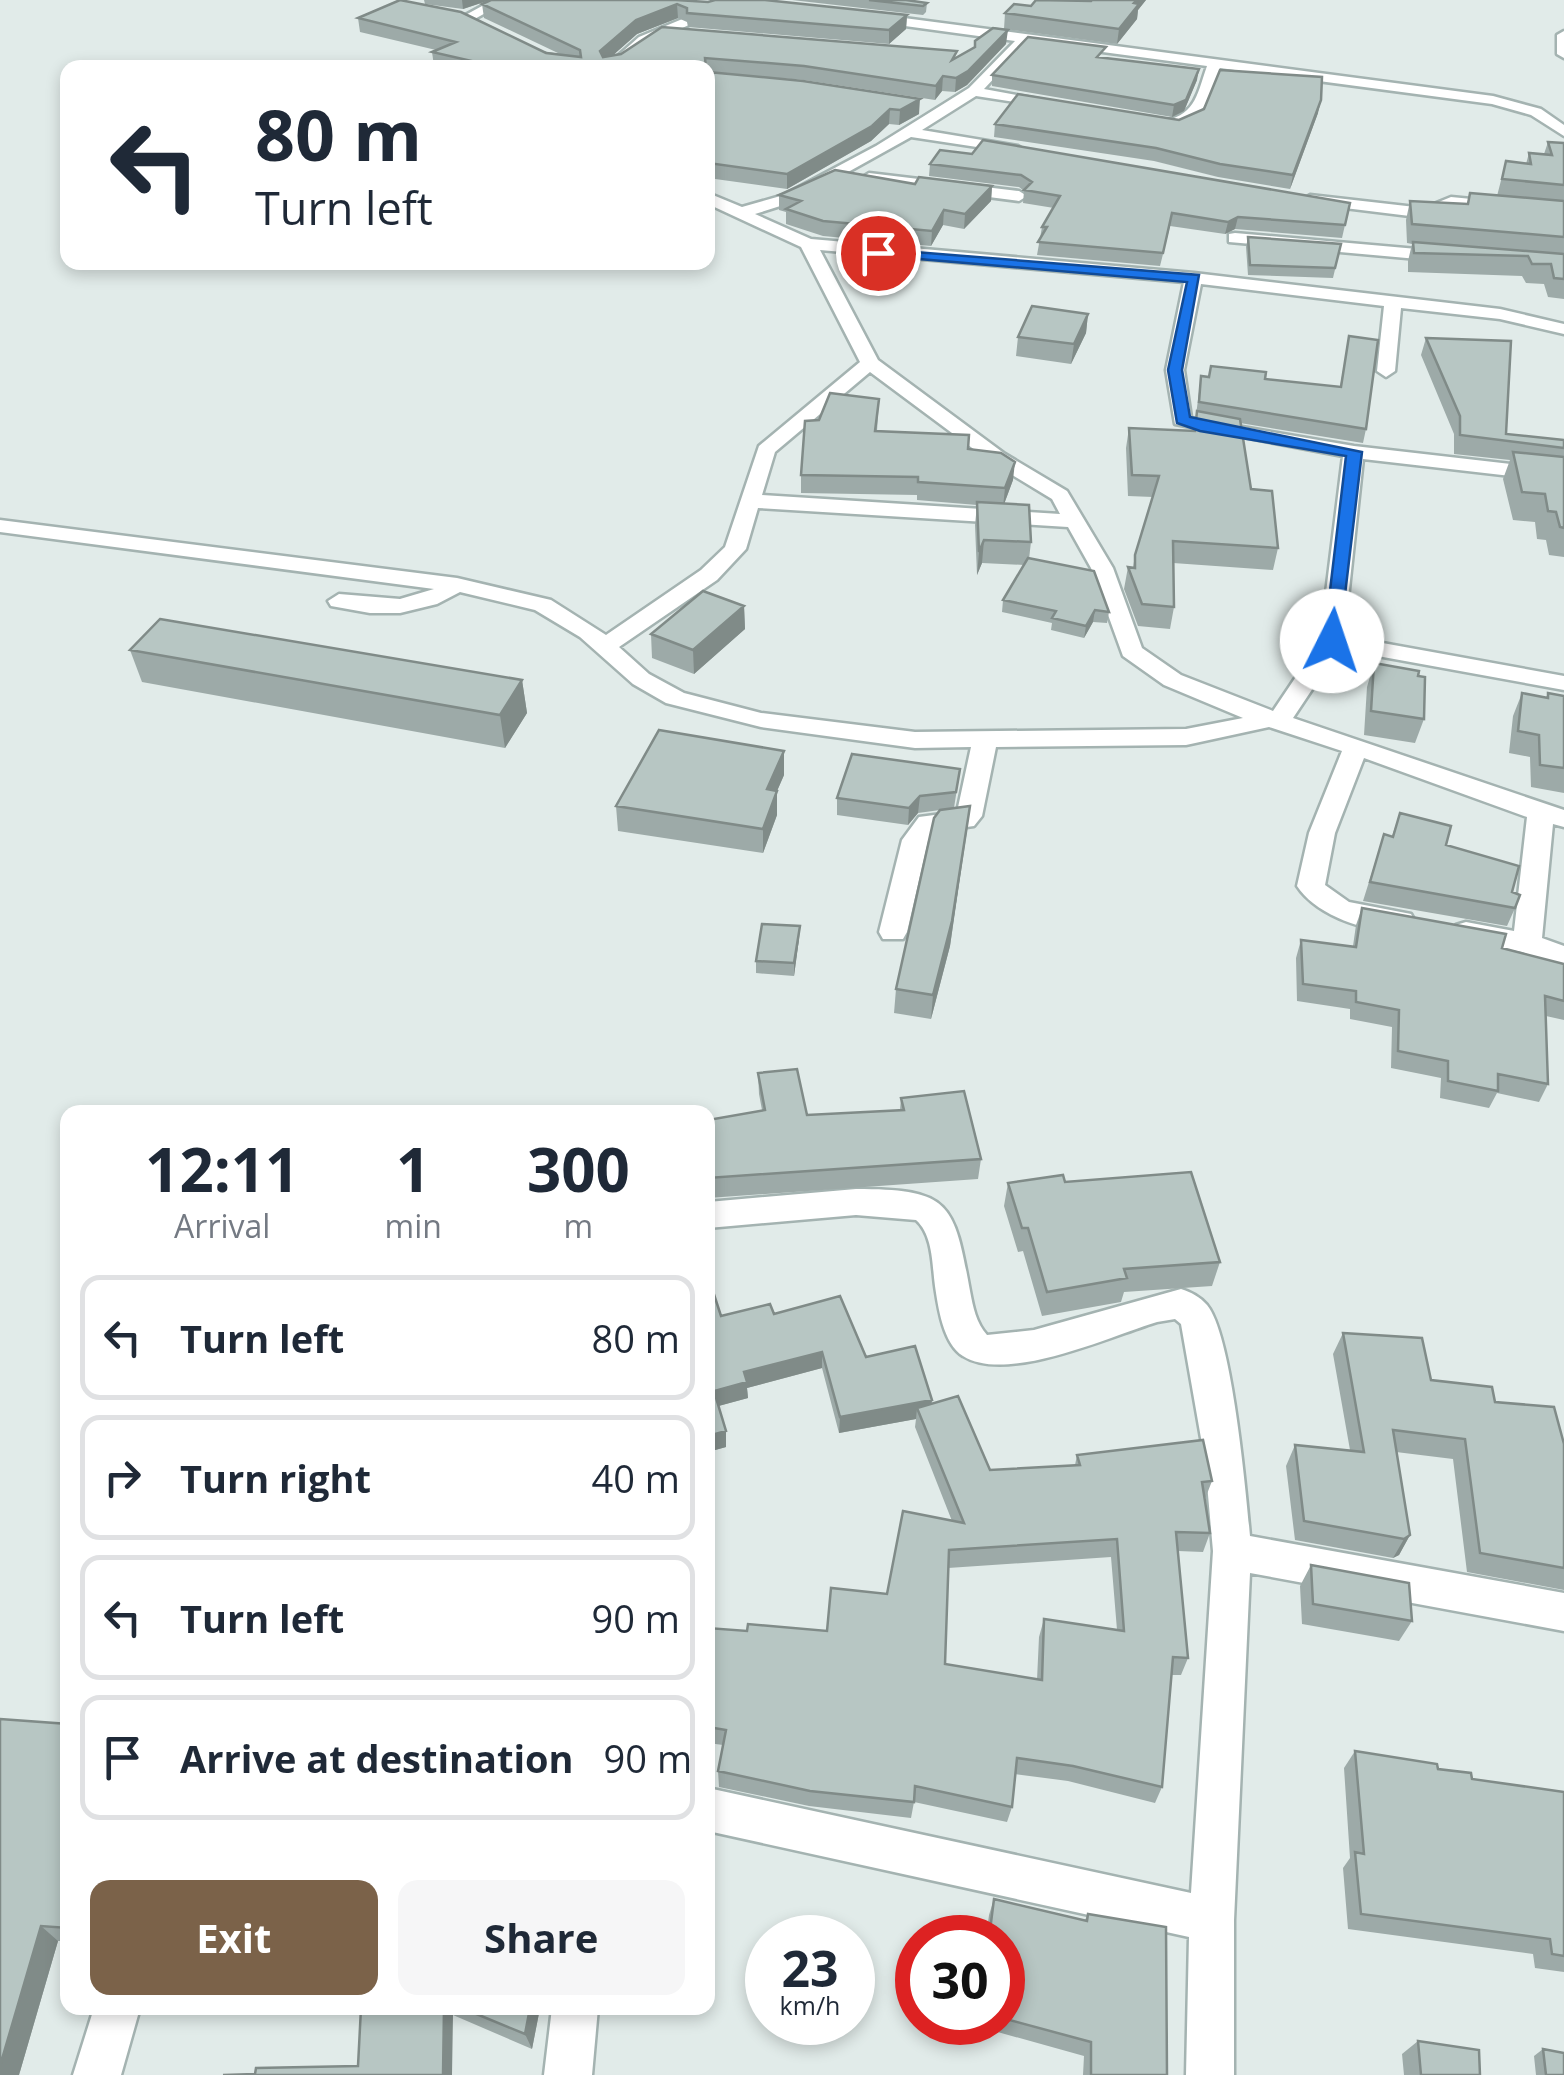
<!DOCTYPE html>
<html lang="en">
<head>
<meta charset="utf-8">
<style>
	:root { --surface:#fff; --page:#f6f6f7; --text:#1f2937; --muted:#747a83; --line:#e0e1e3; --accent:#7b6249 }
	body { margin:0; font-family:"Open Sans",sans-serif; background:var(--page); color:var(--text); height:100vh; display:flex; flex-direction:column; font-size:38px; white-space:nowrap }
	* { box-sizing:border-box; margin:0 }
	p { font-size:32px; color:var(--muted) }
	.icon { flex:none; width:55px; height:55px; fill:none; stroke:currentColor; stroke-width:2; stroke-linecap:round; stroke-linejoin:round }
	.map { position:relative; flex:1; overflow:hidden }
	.side { position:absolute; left:60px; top:1105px; width:655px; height:910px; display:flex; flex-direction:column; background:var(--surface); border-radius:20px; box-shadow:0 5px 15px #0003 }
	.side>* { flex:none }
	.banner { position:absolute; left:60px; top:60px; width:655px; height:210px; border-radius:20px; box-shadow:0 5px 15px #0003; background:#fff; color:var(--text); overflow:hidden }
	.speed { position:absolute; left:745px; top:1915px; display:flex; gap:20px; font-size:50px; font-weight:700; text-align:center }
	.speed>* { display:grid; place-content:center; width:130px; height:130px; border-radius:50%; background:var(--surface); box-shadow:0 5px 15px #0003; line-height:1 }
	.speed small { font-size:25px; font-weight:400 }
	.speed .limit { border:15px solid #d22; background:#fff; color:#111 }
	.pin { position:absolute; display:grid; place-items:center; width:85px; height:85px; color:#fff; margin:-42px; border:5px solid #fff; border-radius:50%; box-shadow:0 2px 10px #0007 }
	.me { position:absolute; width:110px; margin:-55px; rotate:4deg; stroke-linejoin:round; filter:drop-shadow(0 0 8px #0008) }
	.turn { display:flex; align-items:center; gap:35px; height:210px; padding:0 30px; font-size:45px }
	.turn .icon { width:130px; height:130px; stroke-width:2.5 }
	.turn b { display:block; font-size:70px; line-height:85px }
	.eta { display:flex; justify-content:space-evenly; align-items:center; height:170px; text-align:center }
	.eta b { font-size:60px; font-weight:700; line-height:70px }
	.primary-button { display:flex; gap:20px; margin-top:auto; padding:20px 30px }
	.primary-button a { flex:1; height:115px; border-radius:20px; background:var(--accent); color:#fff; font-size:40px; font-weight:700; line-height:115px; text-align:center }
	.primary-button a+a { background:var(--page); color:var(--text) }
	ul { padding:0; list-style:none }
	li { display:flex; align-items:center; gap:30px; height:125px; margin:0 20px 15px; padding:0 10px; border:5px solid var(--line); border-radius:20px }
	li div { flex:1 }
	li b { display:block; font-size:38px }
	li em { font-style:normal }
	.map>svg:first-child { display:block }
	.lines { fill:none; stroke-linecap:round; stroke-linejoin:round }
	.minor-casing { stroke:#a4b3b1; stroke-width:5 }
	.minor { fill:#fff; fill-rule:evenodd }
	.wall { fill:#9daaa8; fill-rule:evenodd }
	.shaded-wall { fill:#808b88 }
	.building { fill:#b7c6c3; stroke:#808b88; stroke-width:2.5; fill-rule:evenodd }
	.route { fill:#1a73e8; stroke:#114b97; stroke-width:2.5 }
</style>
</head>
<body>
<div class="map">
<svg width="1564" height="2075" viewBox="0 0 1564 2075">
	<rect width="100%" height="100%" fill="#e1ebe9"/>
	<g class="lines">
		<!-- minor casing -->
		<g class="minor-casing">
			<path id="minor" d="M493 0H509L471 21 460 18Z
				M721 3 731 6 649 43 619 68H604L639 37Z
				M866 13 1493 96 1541 109 1564 125V136L1531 115 1492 104 1220 68C1209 100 1199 133 1159 128V122C1195 116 1196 98 1207 66L1028 42 984 89 1059 103V109L976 96 922 130 1018 146 1026 151 1023 154 911 137 796 201 755 214 811 239 1194 273 1500 309 1564 324V334L1500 319 1401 308 1395 371 1386 377 1377 371 1384 306 1201 284 1184 370 1191 417 1195 419 1354 446 1564 470V482L1363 459 1344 636 1564 676V690L1339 649 1293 718 1564 810V827L1553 824 1542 938 1564 946V967L1522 952 1456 939 1452 932 1456 925 1466 922 1514 931 1527 817 1364 758 1335 833 1325 885 1349 902 1411 914 1415 921 1411 928C1376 938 1316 916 1297 886L1309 833 1342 751 1269 727 1186 745 996 747 982 816 974 826 936 831 928 841 907 932 903 939H883L879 932 902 840 919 817 957 812 971 747 915 748 761 727 666 703 633 684 580 637 535 610 460 592 437 604 400 613H370L331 606 328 601 339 594 400 599 434 589 0 532V520L457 578 551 600 606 635 701 570 725 547 759 446 860 362 801 247 708 204V193L742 207 784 195 876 146 969 88 1015 41 861 20 860 17ZM820 250 1184 282 1166 370 1175 424 1343 456 1320 641 1273 711 1181 675 1142 648 1113 568 1067 491 1005 454 878 360ZM870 372 991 462 1052 499 1060 514 762 495 775 452ZM758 508 1068 527 1091 568 1123 656 1164 685 1243 718 1186 729 915 732 761 713 684 693 649 674 619 647 717 580 746 549Z
				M1564 31V58L1557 54V35Z
				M869 173 1019 191 1027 196 1019 201 864 181 861 178Z
				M1310 195 1424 208 1451 197 1564 208V218L1453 207 1426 218 1304 203 1302 200Z
				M1235 233 1451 252 1459 257 1451 262 1229 242V234Z
				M856 1189C951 1189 954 1203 970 1291 973 1307 976 1323 987 1335L1034 1330 1181 1289C1191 1292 1200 1297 1207 1305 1232 1335 1246 1492 1250 1536L1564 1593V1631L1250 1573 1234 1920V2075H1186L1189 1937 708 1831V1788L1191 1893 1213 1551 1205 1461 1181 1324 1175 1319 1157 1322C1111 1336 1007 1384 963 1356 943 1344 938 1306 935 1286 932 1264 933 1235 916 1220L856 1215 708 1228V1202Z
				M94 2008H140L121 2075H73Z
				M552 2008H598L592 2075H544Z"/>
		</g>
		<!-- minor -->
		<use href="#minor" class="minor"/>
	</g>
	<!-- wall -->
	<path class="wall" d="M424 0H490L463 9 425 4Z
		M676 0 907 15 906 29 889 44 688 27 687 22 678 18 637 34 613 55 957 57 1006 44 967 85 955 92 942 91 935 100 804 80 714 73 919 114 899 125 889 124 871 141 787 189 708 178V68H440L434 66 432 52 436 50 360 32 358 18 560 54 484 18 482 4Z
		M792 0H906L927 3 926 12 923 15Z
		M1092 0H1146L1138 10 1137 19 1117 44 1004 29 1005 13 1031 6 1091 1Z
		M1105 58 1197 80 1184 111 1172 117 992 86V75Z
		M1318 113 1290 189 1218 177 1154 161 994 137 995 124 1179 120Z
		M1548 142 1564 143V299L1548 297 1544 284 1526 283 1522 276 1408 272V261L1412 244 1407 243 1406 220 1410 201 1467 204 1470 193 1497 196 1506 161 1526 164 1529 153 1544 154Z
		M930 164 1350 203 1342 238 1235 229 1225 234 1170 226 1160 266 1037 255 1042 227 1054 208 1023 203 1024 191 1019 187 929 176Z
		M915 184 992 186 991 201 964 229 943 225 931 246 823 236 786 224V212L779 210V195Z
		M1248 237 1341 244 1333 278 1248 275 1246 247Z
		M1088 314 1086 333 1071 364 1016 356 1018 337Z
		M1349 336 1366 429 1363 443 1240 423 1251 489 1278 548 1273 570 1173 563 1174 607 1170 629 1138 626 1124 589 1128 567 1133 568 1135 555 1153 497 1128 496 1126 448 1129 428 1194 431 1201 376 1265 379 1340 387Z
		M1426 338 1506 434 1564 440V557L1549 555 1546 540 1537 539 1535 522 1513 520 1503 479 1510 460 1454 454V434L1421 355Z
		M879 399 877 431 968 449 1013 480 1004 504 1031 542 1029 559 1109 612 1107 623 1093 622 1084 638 1051 630 1052 623 1002 612 1003 600 1024 565 982 563 977 575 975 525 977 505 917 500V495L801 493V475L819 420Z
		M744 606 745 629 694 674 652 658 651 634Z
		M130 650 522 680 527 713 505 748 142 682Z
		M1374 663 1418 676 1424 719 1415 743 1364 735 1367 687Z
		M1522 693 1546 698 1548 693 1564 696V793L1531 787 1530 757 1509 753 1513 716Z
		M784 751V775L777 791V815L763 853 618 831 616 806Z
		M960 769 954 808 970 806 967 831 950 946 931 1019 894 1013 896 989 940 810 918 813 908 825 837 815V798Z
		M1400 813 1512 892 1515 908 1507 926 1363 901 1384 834 1392 836Z
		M1362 908 1502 948 1564 964V1020L1546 1016 1548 1084 1539 1102 1497 1093 1489 1108 1440 1098 1441 1078 1391 1068 1392 1027 1350 1019V1009L1297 1001 1296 958 1301 940 1353 946 1356 925Z
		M799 939 794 976 756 973V961Z
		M758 1073 807 1115 900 1110 901 1098 981 1159 978 1179 708 1198V1120L762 1110 759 1094Z
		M1065 1182 1220 1262 1212 1286 1124 1292 1121 1302 1042 1316 1023 1251 1018 1252 1004 1206 1008 1183Z
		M708 1276 721 1316 774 1314 866 1357 932 1400 931 1404 990 1470 1075 1465 1077 1455 1212 1481 1205 1499 1210 1533 1203 1552 1178 1551 1188 1658 1181 1675H1172L1162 1787 1155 1803 1068 1781 1015 1774 1012 1807 1007 1822 914 1802 911 1818 809 1806 719 1787 718 1771 723 1745 708 1743V1628L747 1631H827L887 1594 952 1521 915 1427 916 1419 839 1433 822 1368 747 1388 748 1398 718 1406 726 1431V1447L708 1452ZM1111 1557 1117 1630 1044 1619 1039 1637 1037 1680 945 1664 948 1568Z
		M1343 1333 1431 1380 1495 1402 1564 1444V1590L1467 1572 1453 1459 1396 1452 1410 1535 1399 1555 1393 1558 1295 1540 1286 1466 1295 1445 1350 1450 1333 1354Z
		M1311 1565 1412 1621 1399 1641 1302 1624 1300 1586Z
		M68 1724V1941H58L19 2075Z
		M1355 1751 1438 1769 1472 1779 1564 1792V1972L1535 1968 1533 1954 1348 1929 1343 1868 1350 1858 1344 1768Z
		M994 1899 1085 1920 1088 1914 1167 2075H1083L1084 2056 976 2026V2022H1002V1938H986L989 1915Z
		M361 2008H540L532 2049 453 2015 358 2066Z
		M1418 2041 1480 2075H1404L1402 2054Z
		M1543 2049 1564 2075H1536L1534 2056Z"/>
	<!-- shaded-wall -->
	<path class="shaded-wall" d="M462 0H490L463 9Z
		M1137 0H1146L1138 10 1137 19 1117 44 1119 29Z
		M677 4 678 18 637 34 602 65 600 51 636 20Z
		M907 15 906 29 889 44V30Z
		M1008 30 1006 44 967 85 955 92 956 78Z
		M1199 69 1197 80 1184 111 1172 117 1174 105Z
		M943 76 942 91 935 100 936 86Z
		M920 99 919 114 899 125 900 110Z
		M1321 100 1318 113 1290 189 1293 175Z
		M890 109 889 124 871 141 787 189V174Z
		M992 186 991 201 964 229 965 214Z
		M944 210 943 225 931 246 932 231Z
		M1238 217 1235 229 1225 234 1228 222Z
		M1088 314 1086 333 1071 364 1074 344Z
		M1015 462 1013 480 1003 507 1005 488Z
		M984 540 982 563 977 575 979 552Z
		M744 606 745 629 694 674 693 650Z
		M1095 610 1093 622 1084 638 1086 626Z
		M522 680 527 713 505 748 500 715Z
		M784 751V775L767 814V789Z
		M777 791V815L763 853V829Z
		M920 796 918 813 908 825 909 808Z
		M970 806 950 946 931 1019 933 995Z
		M800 926 799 939 794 976V963Z
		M822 1352V1368L747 1388 748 1398 715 1407 714 1391 744 1372Z
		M932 1400 930 1416 917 1408 916 1419 839 1433 840 1417Z
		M726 1431V1447L708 1452V1436Z
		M1410 1535 1399 1555 1393 1558 1404 1539Z
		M41 1926 58 1941 19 2075H0V2066Z
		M444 2008H448L453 2015 452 2075H443Z
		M530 2008H540L532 2049 525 2034Z"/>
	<!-- building -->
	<path class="building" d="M400 0 461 12 546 53 581 57 580 50 482 4 491 0H676L708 2 715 0H765L907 15 889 30 687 13V8L677 4 636 20 600 51 603 57 621 54 662 27 957 51 952 60 975 47V41L993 28 1008 30 968 71 956 78 943 76 936 86 804 66 705 58 706 68H502L432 52 456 42 358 18Z
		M869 0H906L927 3 923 6Z
		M1036 0 1091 1 1092 0H1137L1134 3 1139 4 1119 29 1005 13 1014 4 1031 6Z
		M1028 37 1106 47 1097 57 1199 69 1186 100 1174 105 992 75Z
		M1220 70 1322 77 1321 100 1293 175 1220 164 1156 148 995 124 1018 94 1179 120 1204 109Z
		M708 72 803 81 920 99 900 110 890 109 872 126 787 174 708 163V79L711 75H708Z
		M983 140 1350 203 1345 225 1238 217 1228 222 1172 213 1163 253 1038 242 1047 227H1042L1060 196 1024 190 1032 182 1021 175 930 164 940 150 972 154Z
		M1548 142 1564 143V185L1502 179 1506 161 1531 164 1529 153 1552 155Z
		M835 170 915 184 919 177 992 186 965 214 944 210 932 231 823 221 786 209 801 201 779 195Z
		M1470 193 1564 201V237L1412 224 1410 201 1468 204Z
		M1248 237 1341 244 1335 268 1250 265Z
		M1413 242 1564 254V279L1554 278 1551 264H1532L1528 256 1414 253Z
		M1032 306 1088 314 1074 344 1018 337Z
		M1349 336 1378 340 1366 429 1199 402 1201 376 1209 377 1211 366 1266 372 1265 379 1341 387Z
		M1426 338 1511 341 1506 434 1564 440V448L1460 435V416Z
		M830 393 879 399 875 431 969 435 968 449 1001 453 1015 462 1005 488 918 482V477L801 475 805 421 819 420Z
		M1197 411 1240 419 1251 489 1272 491 1278 548 1173 541 1174 607 1142 604 1128 567 1135 568V555L1159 476 1132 475 1129 428 1195 431Z
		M1513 452 1564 457V528L1560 527 1556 512 1548 511 1545 494 1522 492Z
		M977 502 1029 505 1031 542 984 540 979 552Z
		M1028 558 1094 571 1109 612 1095 610 1086 626 1052 618 1056 611 1003 600Z
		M703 591 744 606 693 650 651 634Z
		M160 619 522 680 500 715 130 650Z
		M1374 663 1419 671 1418 676 1425 677 1424 719 1371 711Z
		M1522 693 1548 698V693L1564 696V768L1540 765 1539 735 1518 731Z
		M659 730 784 751 767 789 777 791 763 829 616 806Z
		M852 754 960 769 956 792 920 796 909 808 837 798Z
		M970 806 952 921 933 995 896 989 934 818 940 810Z
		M1400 813 1451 826 1446 845 1519 866 1512 892 1520 895 1515 908 1370 882 1384 834 1393 837Z
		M1362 908 1506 934 1502 948 1564 964V1001L1545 996 1548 1084 1498 1074V1091L1448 1081V1061L1398 1051 1399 1010 1356 1002V991L1303 984 1301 940 1356 947Z
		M762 924 800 926 794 963 756 961Z
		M797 1069 807 1115 904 1110 901 1098 964 1091 981 1159 708 1178V1120L765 1110 758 1073Z
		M1191 1172 1220 1262 1124 1269 1127 1278 1047 1292 1028 1228H1022L1008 1183 1063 1175 1065 1182Z
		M708 1276 721 1316 770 1304 774 1314 840 1296 866 1357 915 1346 932 1400 840 1417 822 1352 744 1372 747 1382 714 1391 726 1431 708 1436Z
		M1343 1333 1422 1338 1431 1380 1492 1387 1495 1402 1554 1407 1564 1444V1568L1480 1553 1465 1439 1393 1430 1410 1535 1404 1539 1304 1521 1295 1445 1364 1452Z
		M958 1396 990 1470 1080 1465 1077 1455 1203 1440 1212 1481 1202 1482 1210 1533 1176 1532 1188 1658 1173 1657 1162 1787 1073 1766 1017 1758 1012 1807 915 1786 914 1802 810 1791 718 1771 726 1730 708 1727V1628L747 1631 748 1624 827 1631 831 1588 887 1594 903 1511 964 1523 917 1408ZM1117 1539 1124 1631 1044 1619 1042 1680 945 1664 949 1550Z
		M1311 1565 1409 1583 1412 1621 1313 1604Z
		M0 1719 68 1724V1928L41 1926 0 2066Z
		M1355 1751 1437 1764 1438 1769 1471 1773 1472 1779 1564 1792V1956L1552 1954 1550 1939 1361 1914 1355 1852 1364 1854Z
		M994 1899 1087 1921 1088 1914 1166 1927 1167 2075H1091V2042L1002 2018V1938H989Z
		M361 2008H444L443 2075H223L255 2074 256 2068 358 2066Z
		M462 2008H530L525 2034Z
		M1418 2041 1479 2050 1480 2075H1421Z
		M1543 2049 1564 2053V2075H1546Z"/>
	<!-- route -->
	<path class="route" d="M878 249 1199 275 1182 370 1190 417 1362 452 1339 645H1326L1324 641 1346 456 1200 431 1177 423 1168 370 1187 282 873 255V250Z"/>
</svg>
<div class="speed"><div>23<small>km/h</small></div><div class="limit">30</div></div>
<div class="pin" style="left:878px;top:253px;background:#d93025"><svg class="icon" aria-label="arrive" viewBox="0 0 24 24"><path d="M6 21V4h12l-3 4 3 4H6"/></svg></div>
<svg class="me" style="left:1332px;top:641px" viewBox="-20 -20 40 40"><circle r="19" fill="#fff"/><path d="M0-13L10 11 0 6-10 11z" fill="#1a73e8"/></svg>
<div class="banner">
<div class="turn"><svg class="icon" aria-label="left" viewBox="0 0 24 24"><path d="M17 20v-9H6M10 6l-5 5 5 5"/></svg><div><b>80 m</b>Turn left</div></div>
</div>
<section class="side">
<div class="eta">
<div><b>12:11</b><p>Arrival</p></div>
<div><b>1</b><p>min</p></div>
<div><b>300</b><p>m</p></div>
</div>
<ul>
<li><svg class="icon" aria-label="left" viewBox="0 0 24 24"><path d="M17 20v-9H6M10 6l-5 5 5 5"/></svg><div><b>Turn left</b></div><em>80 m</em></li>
<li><svg class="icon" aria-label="right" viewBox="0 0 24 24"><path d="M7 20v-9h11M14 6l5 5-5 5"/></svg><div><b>Turn right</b></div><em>40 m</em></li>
<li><svg class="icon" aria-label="left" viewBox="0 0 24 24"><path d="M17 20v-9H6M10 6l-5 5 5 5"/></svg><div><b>Turn left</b></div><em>90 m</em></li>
<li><svg class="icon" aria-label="arrive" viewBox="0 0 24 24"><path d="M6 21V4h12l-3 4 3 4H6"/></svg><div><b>Arrive at destination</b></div><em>90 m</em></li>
</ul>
<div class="primary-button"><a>Exit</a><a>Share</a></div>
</section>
</div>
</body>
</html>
